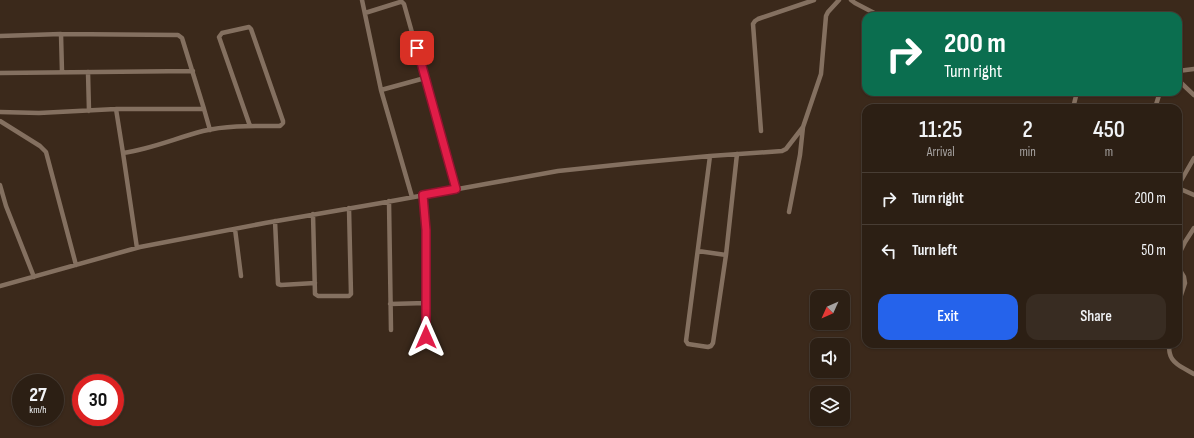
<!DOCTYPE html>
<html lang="en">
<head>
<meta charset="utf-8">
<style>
	:root { --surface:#2c1f14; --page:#382c22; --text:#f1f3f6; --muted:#a6a2a0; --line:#483d34; --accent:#2563eb }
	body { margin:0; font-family:"Sofia Sans Condensed",sans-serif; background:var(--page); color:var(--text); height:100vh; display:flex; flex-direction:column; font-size:15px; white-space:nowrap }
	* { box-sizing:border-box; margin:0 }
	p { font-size:13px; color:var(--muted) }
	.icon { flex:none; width:22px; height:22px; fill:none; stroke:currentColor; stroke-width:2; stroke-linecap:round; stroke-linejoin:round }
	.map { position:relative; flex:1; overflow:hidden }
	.drawer { position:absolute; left:862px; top:104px; width:320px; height:244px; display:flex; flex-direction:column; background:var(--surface); border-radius:12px; box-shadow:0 1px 3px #0004,0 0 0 1px var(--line) }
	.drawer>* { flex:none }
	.top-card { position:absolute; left:862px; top:12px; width:320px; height:84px; border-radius:12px; box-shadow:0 1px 3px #0004,0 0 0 1px var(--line); background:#0b6e4f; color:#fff; overflow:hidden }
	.needle { width:26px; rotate:225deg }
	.tools { position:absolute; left:810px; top:290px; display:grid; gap:8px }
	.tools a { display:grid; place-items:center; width:40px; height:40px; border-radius:8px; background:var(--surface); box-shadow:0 1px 3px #0004,0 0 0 1px var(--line); font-size:20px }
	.speed { position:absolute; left:12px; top:374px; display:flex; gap:8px; font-size:20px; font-weight:700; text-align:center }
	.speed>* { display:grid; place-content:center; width:52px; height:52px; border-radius:50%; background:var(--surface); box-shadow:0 1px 3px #0004,0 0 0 1px var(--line); line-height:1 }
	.speed small { font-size:10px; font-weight:400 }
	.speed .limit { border:6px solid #d22; background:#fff; color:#111 }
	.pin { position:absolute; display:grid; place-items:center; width:34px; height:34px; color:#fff; margin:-17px; border-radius:8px; box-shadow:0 2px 6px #0006 }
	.me { position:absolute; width:44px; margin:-22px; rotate:0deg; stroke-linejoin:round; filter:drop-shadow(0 0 3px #0008) }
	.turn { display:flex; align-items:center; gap:14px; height:84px; padding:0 16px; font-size:18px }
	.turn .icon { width:52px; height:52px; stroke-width:2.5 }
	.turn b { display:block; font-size:28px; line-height:34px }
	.eta { display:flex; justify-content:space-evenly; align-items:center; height:68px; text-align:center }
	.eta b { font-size:24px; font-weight:600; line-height:28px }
	.button { display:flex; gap:8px; margin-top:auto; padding:8px 16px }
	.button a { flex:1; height:46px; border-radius:12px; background:var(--accent); color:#fff; font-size:16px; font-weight:600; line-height:46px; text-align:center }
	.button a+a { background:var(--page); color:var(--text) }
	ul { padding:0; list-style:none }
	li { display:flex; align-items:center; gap:12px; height:52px; padding:0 16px; border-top:1px solid var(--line) }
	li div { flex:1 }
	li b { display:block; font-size:15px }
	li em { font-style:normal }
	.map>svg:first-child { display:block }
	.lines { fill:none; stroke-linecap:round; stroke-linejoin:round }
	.minor { stroke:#847060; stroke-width:4.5 }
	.route-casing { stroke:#92132f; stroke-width:10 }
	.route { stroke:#e11d48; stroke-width:7 }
</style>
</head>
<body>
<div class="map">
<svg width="1194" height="438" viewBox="0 0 1194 438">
	<rect width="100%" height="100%" fill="#3b291b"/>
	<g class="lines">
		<!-- minor -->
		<path class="minor" d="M362 0 381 90 412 197
			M851 0 855 3 880 16
			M365 13 400 2H402L404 4 456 189
			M61 34 62 72
			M0 36 61 34 178 35 182 38 204 109 210 130
			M1178 71 1194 69
			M88 72 89 111
			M0 73 193 71
			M1178 80 1194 95
			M381 90 425 78
			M1073 108 1077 92
			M1155 108 1160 92
			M116 109 123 153C151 149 176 138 203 131 228 125 255 126 280 126L283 123V121L251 29 249 27 222 33 219 37 250 126
			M0 112 39 113 116 109H204
			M0 121 40 146 46 152 76 265
			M761 131 753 24 755 21 758 19 814 0
			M123 153 137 248
			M710 156 686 341 688 344 708 347 711 346 713 343 726 255 737 154
			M0 185 6 206 34 277
			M1178 186 1194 158
			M1178 188 1194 195
			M423 195 426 230V337
			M389 201 391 330
			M789 212 800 155 803 127 821 74 826 16 828 12 839 0
			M313 214 315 294 318 296H349L351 294 349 208
			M275 221 278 284 281 285 315 283
			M235 229 241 276
			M698 251 726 255
			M1178 256 1185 242 1194 228
			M1178 267 1184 277 1185 283 1178 304
			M0 286 140 247 265 223 381 203 491 183 558 171 634 163 710 156 782 151 786 149 803 127
			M390 304 426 303
			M1169 344C1169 347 1169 351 1170 354 1172 364 1186 369 1194 374"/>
	</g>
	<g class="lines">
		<!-- route casing -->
		<g class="route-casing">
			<path id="route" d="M417 48 456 189 423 195 426 230V337"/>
		</g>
		<!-- route -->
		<use href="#route" class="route"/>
	</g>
</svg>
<div class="tools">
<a><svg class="needle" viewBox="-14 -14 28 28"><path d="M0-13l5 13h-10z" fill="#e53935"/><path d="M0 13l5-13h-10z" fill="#a6a2a0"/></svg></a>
<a><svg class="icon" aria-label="sound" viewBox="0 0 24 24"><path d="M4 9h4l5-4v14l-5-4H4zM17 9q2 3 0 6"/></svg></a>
<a><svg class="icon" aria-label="layers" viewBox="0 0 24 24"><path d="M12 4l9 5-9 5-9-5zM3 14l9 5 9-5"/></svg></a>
</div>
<div class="speed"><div>27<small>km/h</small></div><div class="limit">30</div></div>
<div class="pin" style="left:417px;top:48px;background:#d93025"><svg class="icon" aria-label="arrive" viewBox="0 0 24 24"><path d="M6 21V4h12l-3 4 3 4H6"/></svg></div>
<svg class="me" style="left:426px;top:337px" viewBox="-20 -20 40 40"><path d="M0-17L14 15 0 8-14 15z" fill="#e11d48" stroke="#fff" stroke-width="4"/></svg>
<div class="top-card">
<div class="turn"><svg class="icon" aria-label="right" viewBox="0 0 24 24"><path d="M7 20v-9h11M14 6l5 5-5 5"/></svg><div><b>200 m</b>Turn right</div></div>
</div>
<section class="drawer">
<div class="eta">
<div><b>11:25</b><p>Arrival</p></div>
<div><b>2</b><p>min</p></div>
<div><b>450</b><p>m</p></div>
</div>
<ul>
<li><svg class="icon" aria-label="right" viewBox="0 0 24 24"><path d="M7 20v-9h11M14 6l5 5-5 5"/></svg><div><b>Turn right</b></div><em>200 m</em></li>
<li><svg class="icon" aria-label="left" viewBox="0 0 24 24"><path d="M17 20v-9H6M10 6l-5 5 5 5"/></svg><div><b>Turn left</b></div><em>50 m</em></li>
</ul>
<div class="button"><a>Exit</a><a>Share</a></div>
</section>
</div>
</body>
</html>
